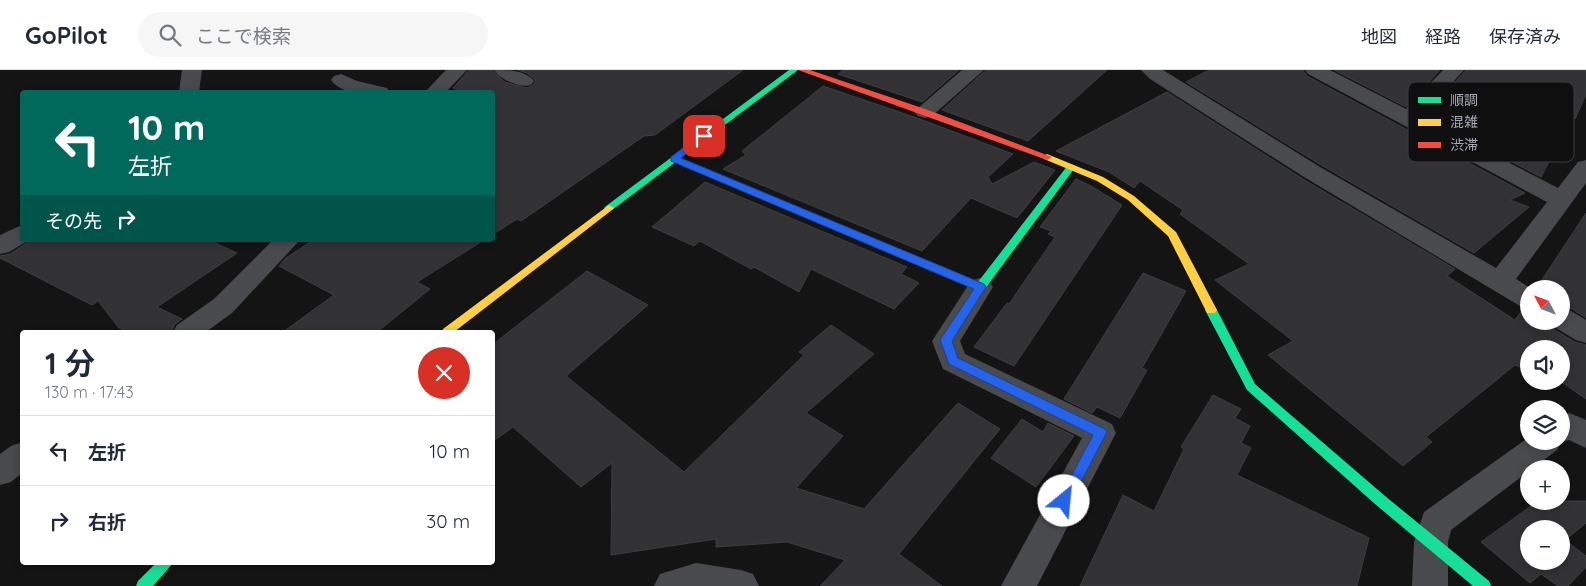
<!DOCTYPE html>
<html lang="ja">
<head>
<meta charset="utf-8">
<style>
	:root { --surface:#fff; --page:#f6f6f7; --text:#1f2937; --muted:#747a83; --line:#e0e1e3 }
	body { margin:0; font-family:Quicksand,"Noto Sans JP",sans-serif; background:var(--page); color:var(--text); height:100vh; display:flex; flex-direction:column; font-size:19px; white-space:nowrap }
	* { box-sizing:border-box; margin:0 }
	p { font-size:16px; color:var(--muted) }
	.icon { flex:none; width:28px; height:28px; fill:none; stroke:currentColor; stroke-width:2; stroke-linecap:round; stroke-linejoin:round }
	.map { position:relative; flex:1; overflow:hidden }
	.drawer { position:absolute; left:20px; top:260px; width:475px; height:235px; display:flex; flex-direction:column; background:var(--surface); border-radius:5px; box-shadow:0 2px 8px #0003 }
	.drawer>* { flex:none }
	.top-card { position:absolute; left:20px; top:20px; width:475px; height:152px; border-radius:5px; box-shadow:0 2px 8px #0003; background:#00695c; color:#fff; overflow:hidden }
	.needle { width:32px; rotate:311deg }
	.fabs { position:absolute; left:1520px; top:210px; display:grid; gap:10px }
	.fabs a { display:grid; place-items:center; width:50px; height:50px; border-radius:50%; background:var(--surface); box-shadow:0 2px 8px #0003; font-size:25px }
	.pin { position:absolute; display:grid; place-items:center; width:42px; height:42px; color:#fff; margin:-21px; border-radius:10px; box-shadow:0 2px 8px #0006 }
	.me { position:absolute; width:55px; margin:-28px; rotate:28deg; stroke-linejoin:round; filter:drop-shadow(0 0 4px #0008) }
	.turn { display:flex; align-items:center; gap:18px; height:105px; padding:0 25px; font-size:22px }
	.turn .icon { width:65px; height:65px; stroke-width:2.5 }
	.turn b { display:block; font-size:35px; line-height:42px }
	.then { display:flex; align-items:center; height:48px; padding:0 25px; background:#0003; gap:10px; font-size:19px }
	.round { display:grid; place-items:center; flex:none; width:52px; height:52px; border-radius:26px; background:var(--page) }
	.head { display:flex; align-items:center; justify-content:space-between; height:85px; padding:0 25px }
	h1 { font-size:30px; font-weight:700; line-height:38px }
	ul { padding:0; list-style:none }
	li { display:flex; align-items:center; gap:15px; height:70px; padding:0 25px; border-top:1px solid var(--line) }
	li div { flex:1 }
	li b { display:block; font-size:19px }
	li em { font-style:normal }
	header { display:flex; align-items:center; gap:30px; box-sizing:border-box; height:70px; padding:0 25px; background:var(--surface); border-bottom:1px solid var(--line) }
	header strong { font-size:24px }
	nav { display:flex; gap:28px; margin-inline-start:auto; font-size:18px }
	.search { width:350px; height:45px; background:var(--page); display:flex; align-items:center; gap:12px; box-sizing:border-box; padding:0 18px; border-radius:28px; color:var(--muted); font-size:19px }
	.map>svg:first-child { display:block }
	.building { fill:#323235; stroke:#3d3e41; fill-rule:evenodd }
	.lines { fill:none; stroke-linecap:round; stroke-linejoin:round }
	.street { fill:#494a4d; fill-rule:evenodd }
	.fast { fill:#16e098; fill-rule:evenodd }
	.slow { fill:#ffcf43; fill-rule:evenodd }
	.jam { fill:#f24e42; fill-rule:evenodd }
	.route { fill:#2563eb; stroke:#184099 }
	.key { fill:#0f0f10; stroke:#3d3d42; stroke-width:1 }
	.key-label { font-size:14px; fill:#a7a9b5 }
</style>
</head>
<body>
<header>
<strong>GoPilot</strong>
<div class="search"><svg class="icon" aria-label="search" viewBox="0 0 24 24"><circle cx="10" cy="10" r="6"/><path d="M15 15l6 6"/></svg>ここで検索</div>
<nav><a>地図</a><a>経路</a><a>保存済み</a></nav>
</header>
<div class="map">
<svg width="1586" height="516" viewBox="0 0 1586 516">
	<rect width="100%" height="100%" fill="#141415"/>
	<!-- building -->
	<path class="building" d="M469 0H492L505 12 526 18 532 16 536 11 527 3 518 0H743L655 65 644 66 521 151 517 149 492 165V22H462L453 18Z
		M843 0H959L922 32 838 4Z
		M986 0H1107L1028 71 942 40Z
		M1209 0H1303L1307 6 1525 123 1510 130 1529 137 1474 183 1321 95 1186 12Z
		M1334 0H1440L1406 37Z
		M1466 0H1586V24L1575 49 1571 48 1541 107 1424 46Z
		M823 16 917 48 1013 84 988 107 992 114 1034 92 1055 100 1017 148 971 128 922 181 723 99 746 85 742 81Z
		M1167 22 1303 109 1455 199 1447 206 1515 250 1523 239 1529 240V251H1547L1550 257 1575 272 1586 275V329L1560 311 1561 279H1529V301L1515 295 1426 367 1432 372 1403 396 1268 285 1293 271 1215 210 1249 194 1180 144 1183 140 1140 111 1134 118 1109 102 1056 81Z
		M1076 109 1091 116 1122 135 1014 296 974 277 1007 233 1009 234 1055 167 1048 164 1051 161 1040 157Z
		M705 112 907 197 901 204 919 213 894 239 811 199 799 222 754 197 751 199 700 171 694 176 652 157Z
		M1586 143V248L1572 239 1561 236V219H1536Z
		M31 170H209L237 183 157 237 182 249 175 254 171 262H129L119 258 98 231 92 235 0 188V186L10 184Z
		M313 170H484L417 212 430 219 377 262H283L334 225 279 196 286 188Z
		M587 201 648 235 566 306 684 402 804 285 799 282 831 255 874 284 806 343 843 366 796 418 864 439 958 333 1000 359 899 484 942 516H820L845 490 787 472 716 477V469L611 485 612 393 581 417 513 357 492 372V275Z
		M1143 203 1186 221 1142 298 1147 300 1120 348 1097 337 1092 343 1064 329Z
		M1213 325 1241 339 1235 348 1250 356 1241 373 1251 378 1237 405 1369 468 1357 516H1080L1123 425 1154 441 1184 379 1181 377Z
		M1022 349 1043 362 1048 353 1074 366 1036 417 991 388Z
		M1538 431H1586V453L1565 470 1586 486V497L1568 516H1558L1541 504 1530 513 1481 472ZM1529 459H1561V491H1529Z"/>
	<g class="lines">
		<!-- street -->
		<path class="street" d="M182 0H202L199 22H179Z
			M446 0H467L446 22H425Z
			M494 0C509 0 525 0 534 11L531 15C519 18 501 10 494 0Z
			M962 0H984L932 46 925 48 918 46 914 42 918 38Z
			M1141 0H1163L1320 97 1496 198 1547 132 1308 4 1305 0H1330L1406 39 1443 0H1464L1421 47 1558 118 1578 92 1586 90V113L1516 209 1532 219H1529V238L1520 236 1304 107 1150 9Z
			M341 4 357 11 387 18 390 22C373 24 343 27 331 10L334 6Z
			M22 155V170H29L9 182 0 184V165Z
			M273 170H300L232 243 206 262H173L177 255 214 229Z
			M980 208 989 211 993 217 960 271 965 284 1112 354 1116 363 1037 516H1001L1082 368 943 299 932 271 971 211Z
			M1561 238 1571 241 1586 250V273L1576 270 1551 255 1549 251H1561Z
			M1569 343 1586 350V378L1569 370 1561 372 1557 380 1532 399H1529V401L1451 460 1448 472V516H1412L1414 472 1424 442 1529 367V371H1561V345Z
			M22 372V403L11 412 0 415V384L11 376Z
			M696 493 741 500 753 504 759 516H654L660 504Z"/>
		<!-- fast -->
		<path class="fast" d="M789 0H798L612 140H606L604 138 606 136Z
			M1071 94 1076 97 1074 99 984 220H976L957 212 956 209 957 206 961 205 978 212 1068 95Z
			M1211 236 1217 240 1255 314 1385 426 1489 511 1491 516H1473L1375 434 1247 320 1205 240Z
			M157 492H174L153 516H136L138 511Z"/>
		<!-- slow -->
		<path class="slow" d="M1047 84 1103 107 1134 126 1176 162 1217 240 1215 243H1207L1168 166 1128 130 1097 111 1044 89 1042 87Z
			M674 86 965 206 966 209 965 212H957L671 91V87Z
			M609 135 614 138 612 140 454 262H442L443 259Z"/>
		<!-- jam -->
		<path class="jam" d="M798 0H810L928 40 1052 87 1047 90 1044 89Z"/>
	</g>
	<!-- route -->
	<path class="route" d="M701 64H707L709 66 681 88 984 214 986 217 952 271 958 288 1105 359 1107 362 1069 435 1064 437 1060 435 1058 431 1093 365 949 294 940 270 974 219 671 91V87Z"/>
	<!-- legend -->
	<rect x="1408" y="12" width="166" height="80" rx="8" class="key"/>
	<rect x="1418" y="27" width="23" height="6" fill="#16e098"/>
	<rect x="1418" y="49" width="23" height="7" fill="#ffcf43"/>
	<rect x="1418" y="72" width="23" height="6" fill="#f24e42"/>
	<g class="key-label">
		<text x="1450" y="35">順調</text>
		<text x="1450" y="57">混雑</text>
		<text x="1450" y="80">渋滞</text>
	</g>
</svg>
<div class="fabs">
<a><svg class="needle" viewBox="-14 -14 28 28"><path d="M0-13l5 13h-10z" fill="#e53935"/><path d="M0 13l5-13h-10z" fill="#747a83"/></svg></a>
<a><svg class="icon" aria-label="sound" viewBox="0 0 24 24"><path d="M4 9h4l5-4v14l-5-4H4zM17 9q2 3 0 6"/></svg></a>
<a><svg class="icon" aria-label="layers" viewBox="0 0 24 24"><path d="M12 4l9 5-9 5-9-5zM3 14l9 5 9-5"/></svg></a>
<a>+</a>
<a>−</a>
</div>
<div class="pin" style="left:704px;top:66px;background:#d93025"><svg class="icon" aria-label="arrive" viewBox="0 0 24 24"><path d="M6 21V4h12l-3 4 3 4H6"/></svg></div>
<svg class="me" style="left:1064px;top:431px" viewBox="-20 -20 40 40"><circle r="19" fill="#fff"/><path d="M0-13L10 11 0 6-10 11z" fill="#2563eb"/></svg>
<div class="top-card">
<div class="turn"><svg class="icon" aria-label="left" viewBox="0 0 24 24"><path d="M17 20v-9H6M10 6l-5 5 5 5"/></svg><div><b>10 m</b>左折</div></div>
<div class="then">その先<svg class="icon" aria-label="right" viewBox="0 0 24 24"><path d="M7 20v-9h11M14 6l5 5-5 5"/></svg></div>
</div>
<section class="drawer">
<div class="head"><div><h1>1 分</h1><p>130 m · 17:43</p></div><a class="round" style="background:#d93025;color:#fff"><svg class="icon" aria-label="close" viewBox="0 0 24 24"><path d="M6 6l12 12M18 6L6 18"/></svg></a></div>
<ul>
<li><svg class="icon" aria-label="left" viewBox="0 0 24 24"><path d="M17 20v-9H6M10 6l-5 5 5 5"/></svg><div><b>左折</b></div><em>10 m</em></li>
<li><svg class="icon" aria-label="right" viewBox="0 0 24 24"><path d="M7 20v-9h11M14 6l5 5-5 5"/></svg><div><b>右折</b></div><em>30 m</em></li>
</ul>
</section>
</div>
</body>
</html>
